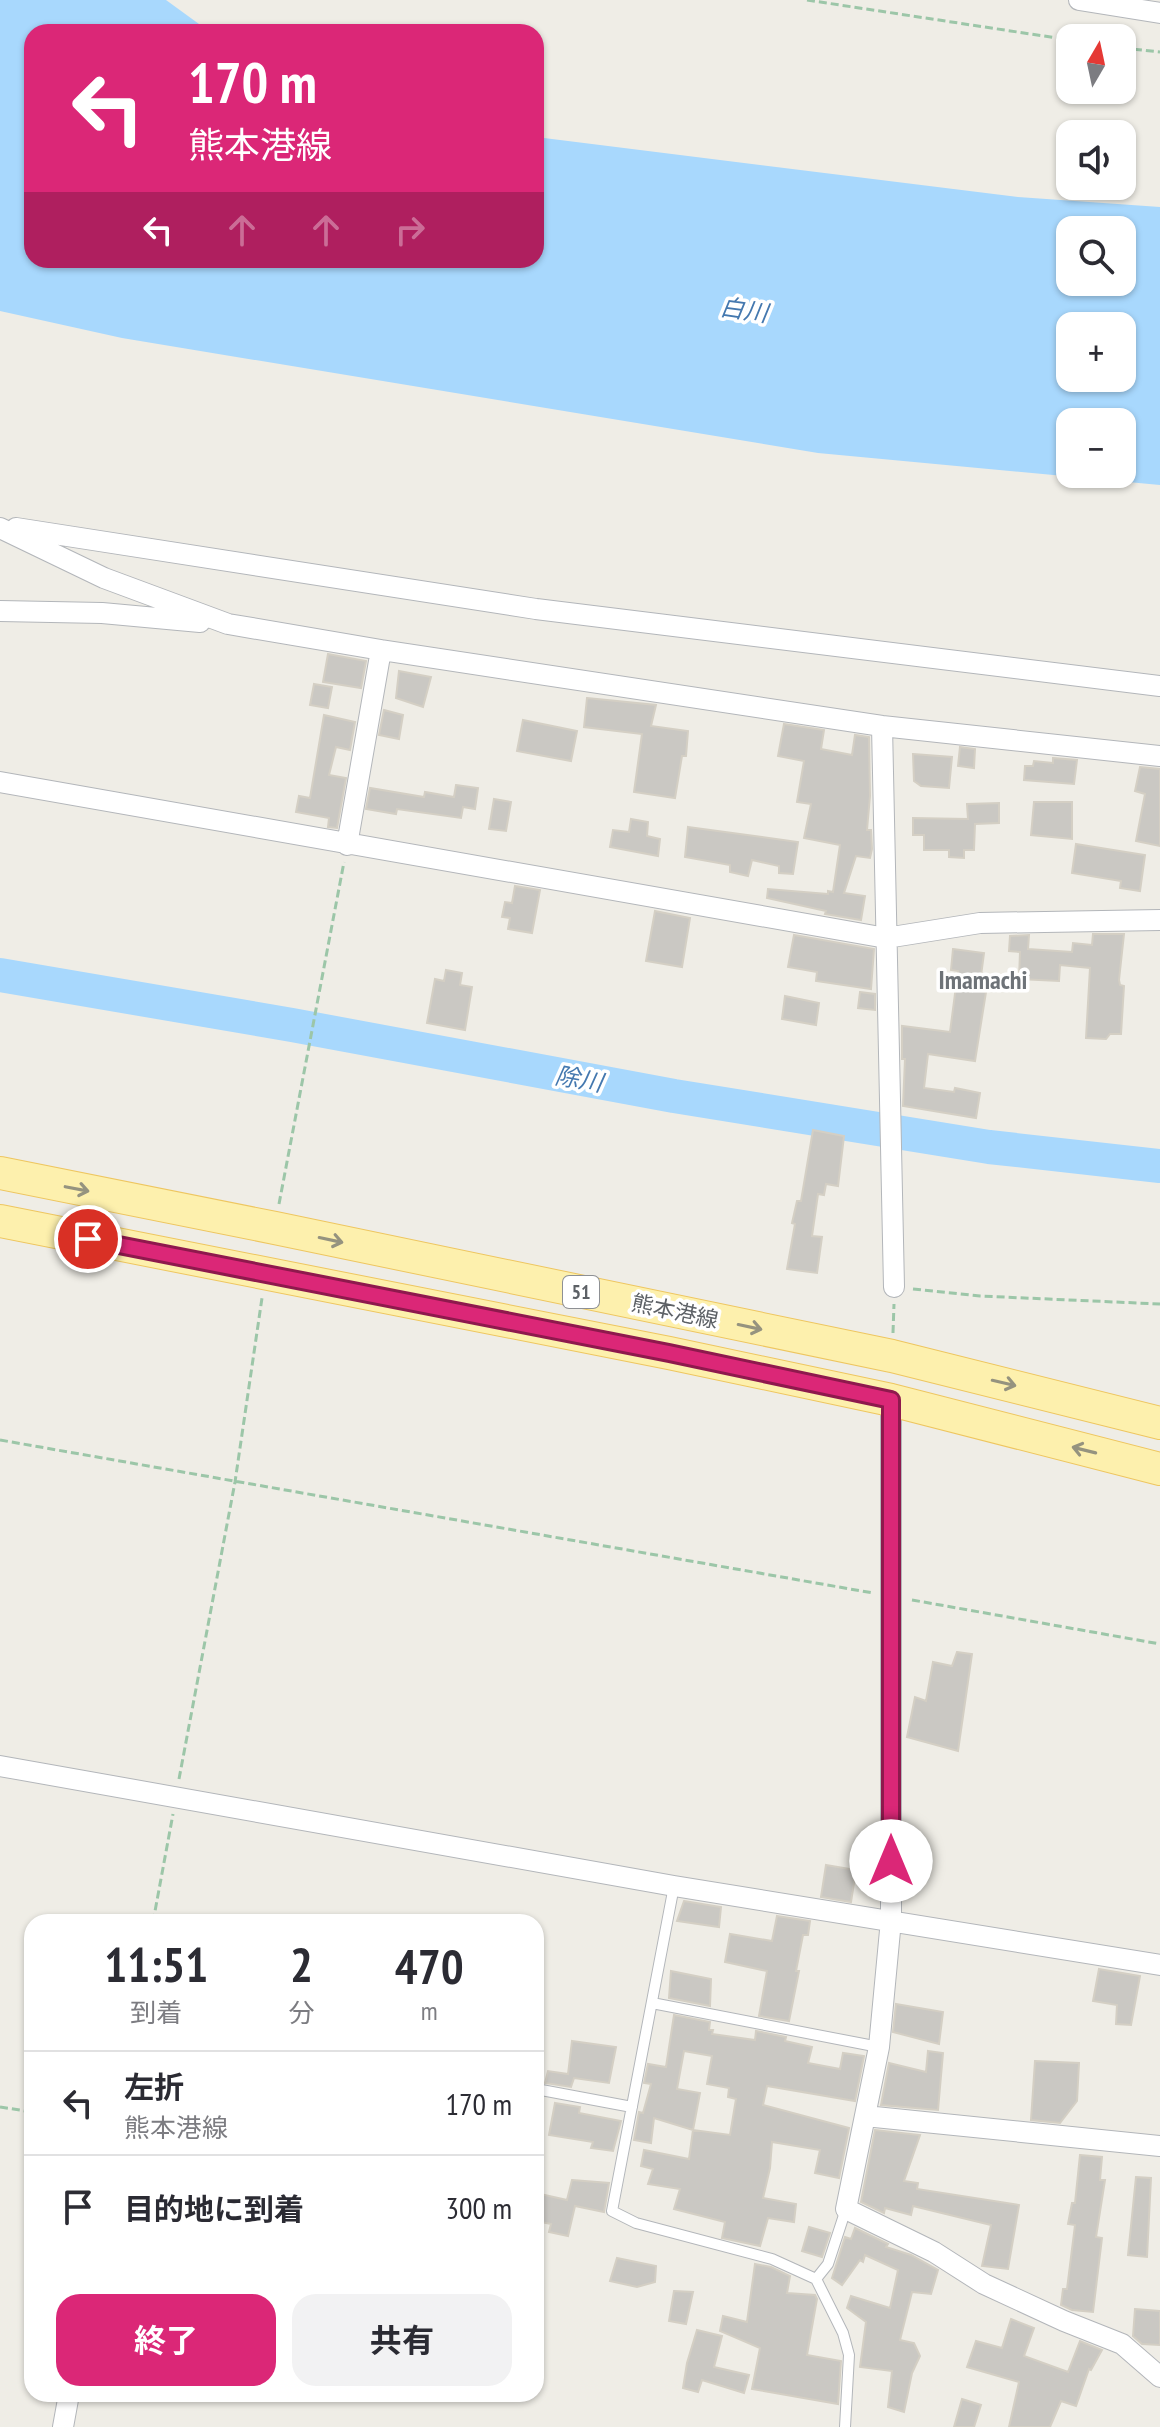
<!DOCTYPE html>
<html lang="ja">
<head>
<meta charset="utf-8">
<style>
	:root { --surface:#fff; --page:#f2f2f3; --text:#2b2b33; --muted:#7c7c81; --line:#e1e1e2; --accent:#db2777 }
	body { margin:0; font-family:"PT Sans Narrow","Noto Sans JP",sans-serif; background:var(--page); color:var(--text); height:100vh; display:flex; flex-direction:column; font-size:30px; white-space:nowrap }
	* { box-sizing:border-box; margin:0 }
	p { font-size:26px; color:var(--muted) }
	.icon { flex:none; width:44px; height:44px; fill:none; stroke:currentColor; stroke-width:2; stroke-linecap:round; stroke-linejoin:round }
	.map { position:relative; flex:1; overflow:hidden }
	.drawer { position:absolute; left:24px; top:1914px; width:520px; height:488px; display:flex; flex-direction:column; background:var(--surface); border-radius:24px; box-shadow:0 2px 6px #0004 }
	.drawer>* { flex:none }
	.guide { position:absolute; left:24px; top:24px; width:520px; height:244px; border-radius:24px; box-shadow:0 2px 6px #0004; background:#db2777; color:#fff; overflow:hidden }
	.needle { width:52px; rotate:9deg }
	.buttons { position:absolute; left:1056px; top:24px; display:grid; gap:16px }
	.buttons a { display:grid; place-items:center; width:80px; height:80px; border-radius:16px; background:var(--surface); box-shadow:0 2px 6px #0004; font-size:40px }
	.pin { position:absolute; display:grid; place-items:center; width:68px; height:68px; color:#fff; margin:-34px; border:4px solid #fff; border-radius:50%; box-shadow:0 2px 8px #0007 }
	.me { position:absolute; width:88px; margin:-44px; rotate:0deg; stroke-linejoin:round; filter:drop-shadow(0 0 6px #0008) }
	.turn { display:flex; align-items:center; gap:28px; height:168px; padding:0 32px; font-size:36px }
	.turn .icon { width:104px; height:104px; stroke-width:2.5 }
	.turn b { display:block; font-size:56px; line-height:68px }
	.lanes { display:flex; align-items:center; height:76px; padding:0 32px; background:#0003; justify-content:center; gap:40px; direction:ltr }
	.lanes .off { opacity:.35 }
	.eta { display:flex; justify-content:space-evenly; align-items:center; height:136px; text-align:center }
	.eta b { font-size:48px; font-weight:700; line-height:56px }
	.primary-button { display:flex; gap:16px; margin-top:auto; padding:16px 32px }
	.primary-button a { flex:1; height:92px; border-radius:24px; background:var(--accent); color:#fff; font-size:32px; font-weight:700; line-height:92px; text-align:center }
	.primary-button a+a { background:var(--page); color:var(--text) }
	ul { padding:0; list-style:none }
	li { display:flex; align-items:center; gap:24px; height:104px; padding:0 32px; border-top:2px solid var(--line) }
	li div { flex:1 }
	li b { display:block; font-size:30px }
	li em { font-style:normal }
	.map>svg:first-child { display:block }
	.water { fill:#a8d8fd; fill-rule:evenodd }
	.lines { fill:none; stroke-linecap:round; stroke-linejoin:round }
	.river { stroke:#a8d8fd; stroke-width:34 }
	.building { fill:#cac8c3; stroke:#d4cfc4; stroke-width:2; fill-rule:evenodd }
	.lane-casing { stroke:#b3b6ba; stroke-width:12 }
	.street-casing { stroke:#b3b6ba; stroke-width:22 }
	.primary-casing { stroke:#eec660; stroke-width:34 }
	.path { stroke:#9cc6a8; stroke-width:3; stroke-dasharray:8 4; stroke-linecap:butt }
	.lane { stroke:#fff; stroke-width:10 }
	.street { stroke:#fff; stroke-width:20 }
	.primary { stroke:#fdf0ad; stroke-width:32 }
	.oneway { stroke:#95937f }
	.route-casing { stroke:#8e194d; stroke-width:20 }
	.route { stroke:#db2777; stroke-width:14 }
	.labels { text-anchor:middle; dominant-baseline:central; stroke-width:7; stroke-linejoin:round; paint-order:stroke }
	.shield { fill:#fff; stroke:#8e9094; stroke-width:2 }
	.shield-label { font-size:20px; font-weight:bold; fill:#5d6166 }
	.street-label { font-size:22px; fill:#5d6166; stroke:#fff }
	.water-label { font-size:24px; font-style:italic; fill:#4478af; stroke:#fff }
	.quarter-label { font-size:26px; font-weight:bold; fill:#6e7378; stroke:#fff }
</style>
</head>
<body>
<div class="map">
<svg width="1160" height="2427" viewBox="0 0 1160 2427">
	<rect width="100%" height="100%" fill="#efede6"/>
	<!-- water -->
	<path class="water" d="M0 0H166L210 32H32V260H536V137L1018 197 1160 207V485L818 453 122 338 0 311ZM1070 230H1122V282H1070ZM1070 326H1122V378H1070ZM1070 422H1122V474H1070Z"/>
	<g class="lines">
		<!-- river -->
		<path class="river" d="M0 975 292 1025 674 1096 989 1147 1160 1166"/>
	</g>
	<!-- building -->
	<path class="building" d="M328 654 366 661 361 688 323 682Z
		M399 671 431 677 423 707 396 698Z
		M314 684 332 687 328 708 310 705Z
		M587 698 656 705 651 726 688 731 686 756H682L675 798 634 792 642 734 584 727Z
		M384 710 403 715 399 739 379 735Z
		M324 715 355 722 350 750 336 747 329 775 346 778 337 828 328 827 329 818 296 812 299 796 310 798Z
		M523 720 577 731 571 761 517 751Z
		M784 724 824 730 821 749 852 755 855 735 869 737 870 796 867 830H871L872 849 870 858 856 856 844 893 865 896 861 920 825 914 826 911 767 898 768 889 828 894V891L833 892 840 845 804 838 811 804 797 802 804 761 778 756Z
		M960 747 975 749 974 768 958 766Z
		M913 754 952 757 949 788 921 786 914 781Z
		M1053 758 1077 760 1074 784 1024 780 1025 766H1033L1034 761 1053 763Z
		M1140 767 1160 769V846L1136 841 1145 794 1135 791Z
		M456 785 478 788 475 809 463 807 461 818 397 809 396 814 366 809 370 788 424 797 425 792 454 797Z
		M494 799 511 802 506 831 489 829Z
		M1034 802H1072V839L1031 835Z
		M999 803V823L975 824 974 850H964V858L949 857V850H924V835H913V818L968 819 967 804Z
		M631 819 648 822 647 836 660 839 658 856 610 847 613 830 629 832Z
		M688 827 798 842 793 874 779 873V866L752 860 748 876 730 872V865L685 857Z
		M1076 844 1145 855 1140 891 1120 888 1121 881 1072 873Z
		M515 886 540 890 532 933 508 929 510 918 502 917 505 902 512 903Z
		M655 911 690 918 682 967 646 961Z
		M1093 934H1124L1119 980 1120 985 1124 986 1121 1034H1110L1106 1039 1086 1038 1090 968 1060 965 1059 981 1019 979 1020 952 1009 951 1010 936 1029 935 1028 949 1072 952 1073 943 1092 945Z
		M794 935 874 949 871 989 816 981 817 972 788 967Z
		M953 949 984 953 979 991 986 992 975 1061 928 1054 924 1088 954 1092 955 1088 980 1093 976 1118 903 1106 905 1059H902V1026L950 1032 958 971 951 970Z
		M446 970 462 973 460 985 472 987 465 1030 427 1023 435 979 444 981Z
		M860 992 875 994V1010L858 1008Z
		M785 996 819 1003 816 1025 782 1019Z
		M813 1130 844 1136 838 1186 826 1184 824 1195 818 1194 812 1236 822 1237 817 1273 787 1269 795 1224 792 1223 797 1201H801Z
		M957 1652 972 1654 958 1751 907 1737 915 1697 926 1701 933 1662 952 1666Z
		M826 1865 856 1870 851 1902 821 1897Z
		M684 1901 721 1907 719 1927 677 1921Z
		M777 1916 810 1921 808 1935H803L796 1971H799L789 2021 759 2016 767 1971 725 1962 730 1934 772 1941Z
		M1099 1969 1140 1976 1131 2025 1116 2024 1117 2005 1093 2001Z
		M671 1971 711 1979 710 2006 669 1998Z
		M896 2004 943 2012 939 2044 893 2032Z
		M674 2015 710 2022 709 2030H713L712 2034 755 2040 756 2031 786 2037 785 2041 812 2047 808 2063 840 2069 843 2053 864 2056 855 2101 767 2086 763 2105 849 2128 839 2178 815 2173 820 2150 772 2142 770 2168 763 2198 796 2204 794 2222 768 2218 760 2246 722 2238 725 2222 674 2209 680 2189 648 2184 653 2169 641 2166 644 2150 689 2159 693 2130 654 2118 651 2143 634 2140 639 2112 643 2113 651 2084 644 2083 648 2064 666 2067ZM684 2051 712 2056 707 2084 729 2088 728 2097 736 2099 730 2135 693 2130 700 2093 677 2089Z
		M572 2041 616 2047 609 2083 574 2078 571 2087 545 2083 548 2071 568 2074Z
		M928 2051 943 2053 938 2110 881 2105 889 2063 926 2072Z
		M1035 2061 1079 2063 1077 2101 1060 2123 1031 2120Z
		M555 2103 580 2107 579 2113 621 2121 613 2151 591 2148 593 2142 549 2135Z
		M875 2130 920 2135 904 2181 918 2183 917 2189 1019 2205 1008 2269 982 2266 991 2225 913 2206 911 2215 885 2208 884 2213 861 2202Z
		M1080 2155 1102 2157 1100 2180H1105L1096 2237 1102 2238 1093 2312 1072 2310 1061 2305 1063 2289H1067L1075 2225 1068 2224 1072 2203H1075Z
		M1136 2177 1151 2178 1147 2257 1128 2255Z
		M572 2180 609 2183 604 2212 575 2206 568 2236 549 2232 551 2224 536 2221V2193L567 2200Z
		M809 2227 830 2233 822 2257 802 2251Z
		M855 2228 888 2244 886 2247 911 2255 938 2270 931 2294 912 2292 900 2340 914 2343 920 2356 912 2373 904 2412 888 2407 892 2371 860 2367 866 2322 847 2308 851 2296 890 2308 898 2270 865 2255 863 2262 860 2260 842 2285 832 2278 845 2237 851 2239Z
		M617 2258 656 2266 655 2282 637 2287 610 2281Z
		M755 2264 771 2267 790 2276 787 2293 815 2295 817 2299 807 2355 841 2361 838 2404 752 2389 760 2348 720 2331 723 2316 747 2322Z
		M674 2291 693 2292 686 2324 669 2321Z
		M1135 2309 1160 2311V2345L1142 2344 1133 2336Z
		M1011 2319 1034 2328 1024 2356 1068 2372 1080 2341 1102 2350 1091 2370 1089 2369 1076 2406 1061 2401 1050 2427H1009L1019 2382 967 2367 976 2341 1002 2348Z
		M697 2330 722 2336 714 2367 749 2375 744 2393 702 2380 698 2392 683 2388 687 2363Z
		M962 2399 981 2405 974 2427H954Z"/>
	<g class="lines">
		<!-- lane casing -->
		<g class="lane-casing">
			<path id="lane" d="M674 1886 612 2211 636 2223 772 2259 816 2279 843 2333 849 2355 845 2427
				M652 2003 879 2047
				M536 2089 632 2107
				M816 2279 828 2264 846 2209"/>
		</g>
		<!-- street casing -->
		<g class="street-casing">
			<path id="street" d="M1079 0 1160 13
				M0 528 104 578 228 624 381 650 882 726 1160 756
				M16 528 536 609 1160 686
				M0 611 102 613 200 622
				M882 726 894 1287
				M0 782 886 938 980 923 1160 920
				M347 845 381 650
				M891 1400V1920L879 2047 846 2209 934 2252 984 2284 1064 2321 1122 2344 1160 2377
				M0 1766 674 1886 1160 1965
				M865 2116 1160 2146
				M63 2427 69 2394"/>
		</g>
		<!-- primary casing -->
		<g class="primary-casing">
			<path id="primary" d="M0 1173 275 1228 892 1356 1160 1423
				M0 1221 669 1353 891 1400 1160 1469"/>
		</g>
		<!-- path -->
		<path class="path" d="M807 0 1070 40
			M1122 48 1160 52
			M279 1204 344 862
			M913 1289 980 1296 1160 1304
			M893 1333 894 1304
			M0 1440 873 1593
			M912 1600 1160 1644
			M179 1779 235 1482 262 1298
			M153 1922 173 1814
			M0 2107 32 2112"/>
		<!-- lane -->
		<use href="#lane" class="lane"/>
		<!-- street -->
		<use href="#street" class="street"/>
		<!-- primary -->
		<use href="#primary" class="primary"/>
	</g>
	<!-- one-way arrows -->
	<defs><path id="oneway-shaft" d="M-6 0H5M1.5-3L5.5 0L1.5 3" fill="none" stroke-width="1.6" stroke-linecap="round" stroke-linejoin="round" transform="scale(2)"/></defs>
	<g class="oneway">
		<use href="#oneway-shaft" transform="translate(77 1189) rotate(11)"/>
		<use href="#oneway-shaft" transform="translate(331 1240) rotate(12)"/>
		<use href="#oneway-shaft" transform="translate(750 1327) rotate(12)"/>
		<use href="#oneway-shaft" transform="translate(1004 1383) rotate(13)"/>
		<use href="#oneway-shaft" transform="translate(1084 1450) rotate(-166)"/>
	</g>
	<g class="lines">
		<!-- route casing -->
		<g class="route-casing">
			<path id="route" d="M88 1239 669 1353 891 1400V1861"/>
		</g>
		<!-- route -->
		<use href="#route" class="route"/>
	</g>
	<g class="labels">
		<!-- shield labels -->
		<rect class="shield" x="563" y="1276" width="36" height="32" rx="6"/>
		<g class="shield-label">
			<text x="581" y="1292">51</text>
		</g>
		<!-- street labels -->
		<g class="street-label">
			<text transform="translate(675 1311) rotate(12)">熊本港線</text>
		</g>
		<!-- water labels -->
		<g class="water-label">
			<text transform="translate(744 310) rotate(8)">白川</text>
			<text transform="translate(579 1079) rotate(10)">除川</text>
		</g>
		<!-- quarter labels -->
		<g class="quarter-label">
			<text x="983" y="979">Imamachi</text>
		</g>
	</g>
</svg>
<div class="buttons">
<a><svg class="needle" viewBox="-14 -14 28 28"><path d="M0-13l5 13h-10z" fill="#e53935"/><path d="M0 13l5-13h-10z" fill="#7c7c81"/></svg></a>
<a><svg class="icon" aria-label="sound" viewBox="0 0 24 24"><path d="M4 9h4l5-4v14l-5-4H4zM17 9q2 3 0 6"/></svg></a>
<a><svg class="icon" aria-label="search" viewBox="0 0 24 24"><circle cx="10" cy="10" r="6"/><path d="M15 15l6 6"/></svg></a>
<a>+</a>
<a>−</a>
</div>
<div class="pin" style="left:88px;top:1239px;background:#d93025"><svg class="icon" aria-label="arrive" viewBox="0 0 24 24"><path d="M6 21V4h12l-3 4 3 4H6"/></svg></div>
<svg class="me" style="left:891px;top:1861px" viewBox="-20 -20 40 40"><circle r="19" fill="#fff"/><path d="M0-13L10 11 0 6-10 11z" fill="#db2777"/></svg>
<div class="guide">
<div class="turn"><svg class="icon" aria-label="left" viewBox="0 0 24 24"><path d="M17 20v-9H6M10 6l-5 5 5 5"/></svg><div><b>170 m</b>熊本港線</div></div>
<div class="lanes"><svg class="icon" aria-label="left" viewBox="0 0 24 24"><path d="M17 20v-9H6M10 6l-5 5 5 5"/></svg><svg class="icon off" aria-label="ahead" viewBox="0 0 24 24"><path d="M12 20V5M6 11l6-6 6 6"/></svg><svg class="icon off" aria-label="ahead" viewBox="0 0 24 24"><path d="M12 20V5M6 11l6-6 6 6"/></svg><svg class="icon off" aria-label="right" viewBox="0 0 24 24"><path d="M7 20v-9h11M14 6l5 5-5 5"/></svg></div>
</div>
<section class="drawer">
<div class="eta">
<div><b>11:51</b><p>到着</p></div>
<div><b>2</b><p>分</p></div>
<div><b>470</b><p>m</p></div>
</div>
<ul>
<li><svg class="icon" aria-label="left" viewBox="0 0 24 24"><path d="M17 20v-9H6M10 6l-5 5 5 5"/></svg><div><b>左折</b><p>熊本港線</p></div><em>170 m</em></li>
<li><svg class="icon" aria-label="arrive" viewBox="0 0 24 24"><path d="M6 21V4h12l-3 4 3 4H6"/></svg><div><b>目的地に到着</b></div><em>300 m</em></li>
</ul>
<div class="primary-button"><a>終了</a><a>共有</a></div>
</section>
</div>
</body>
</html>
